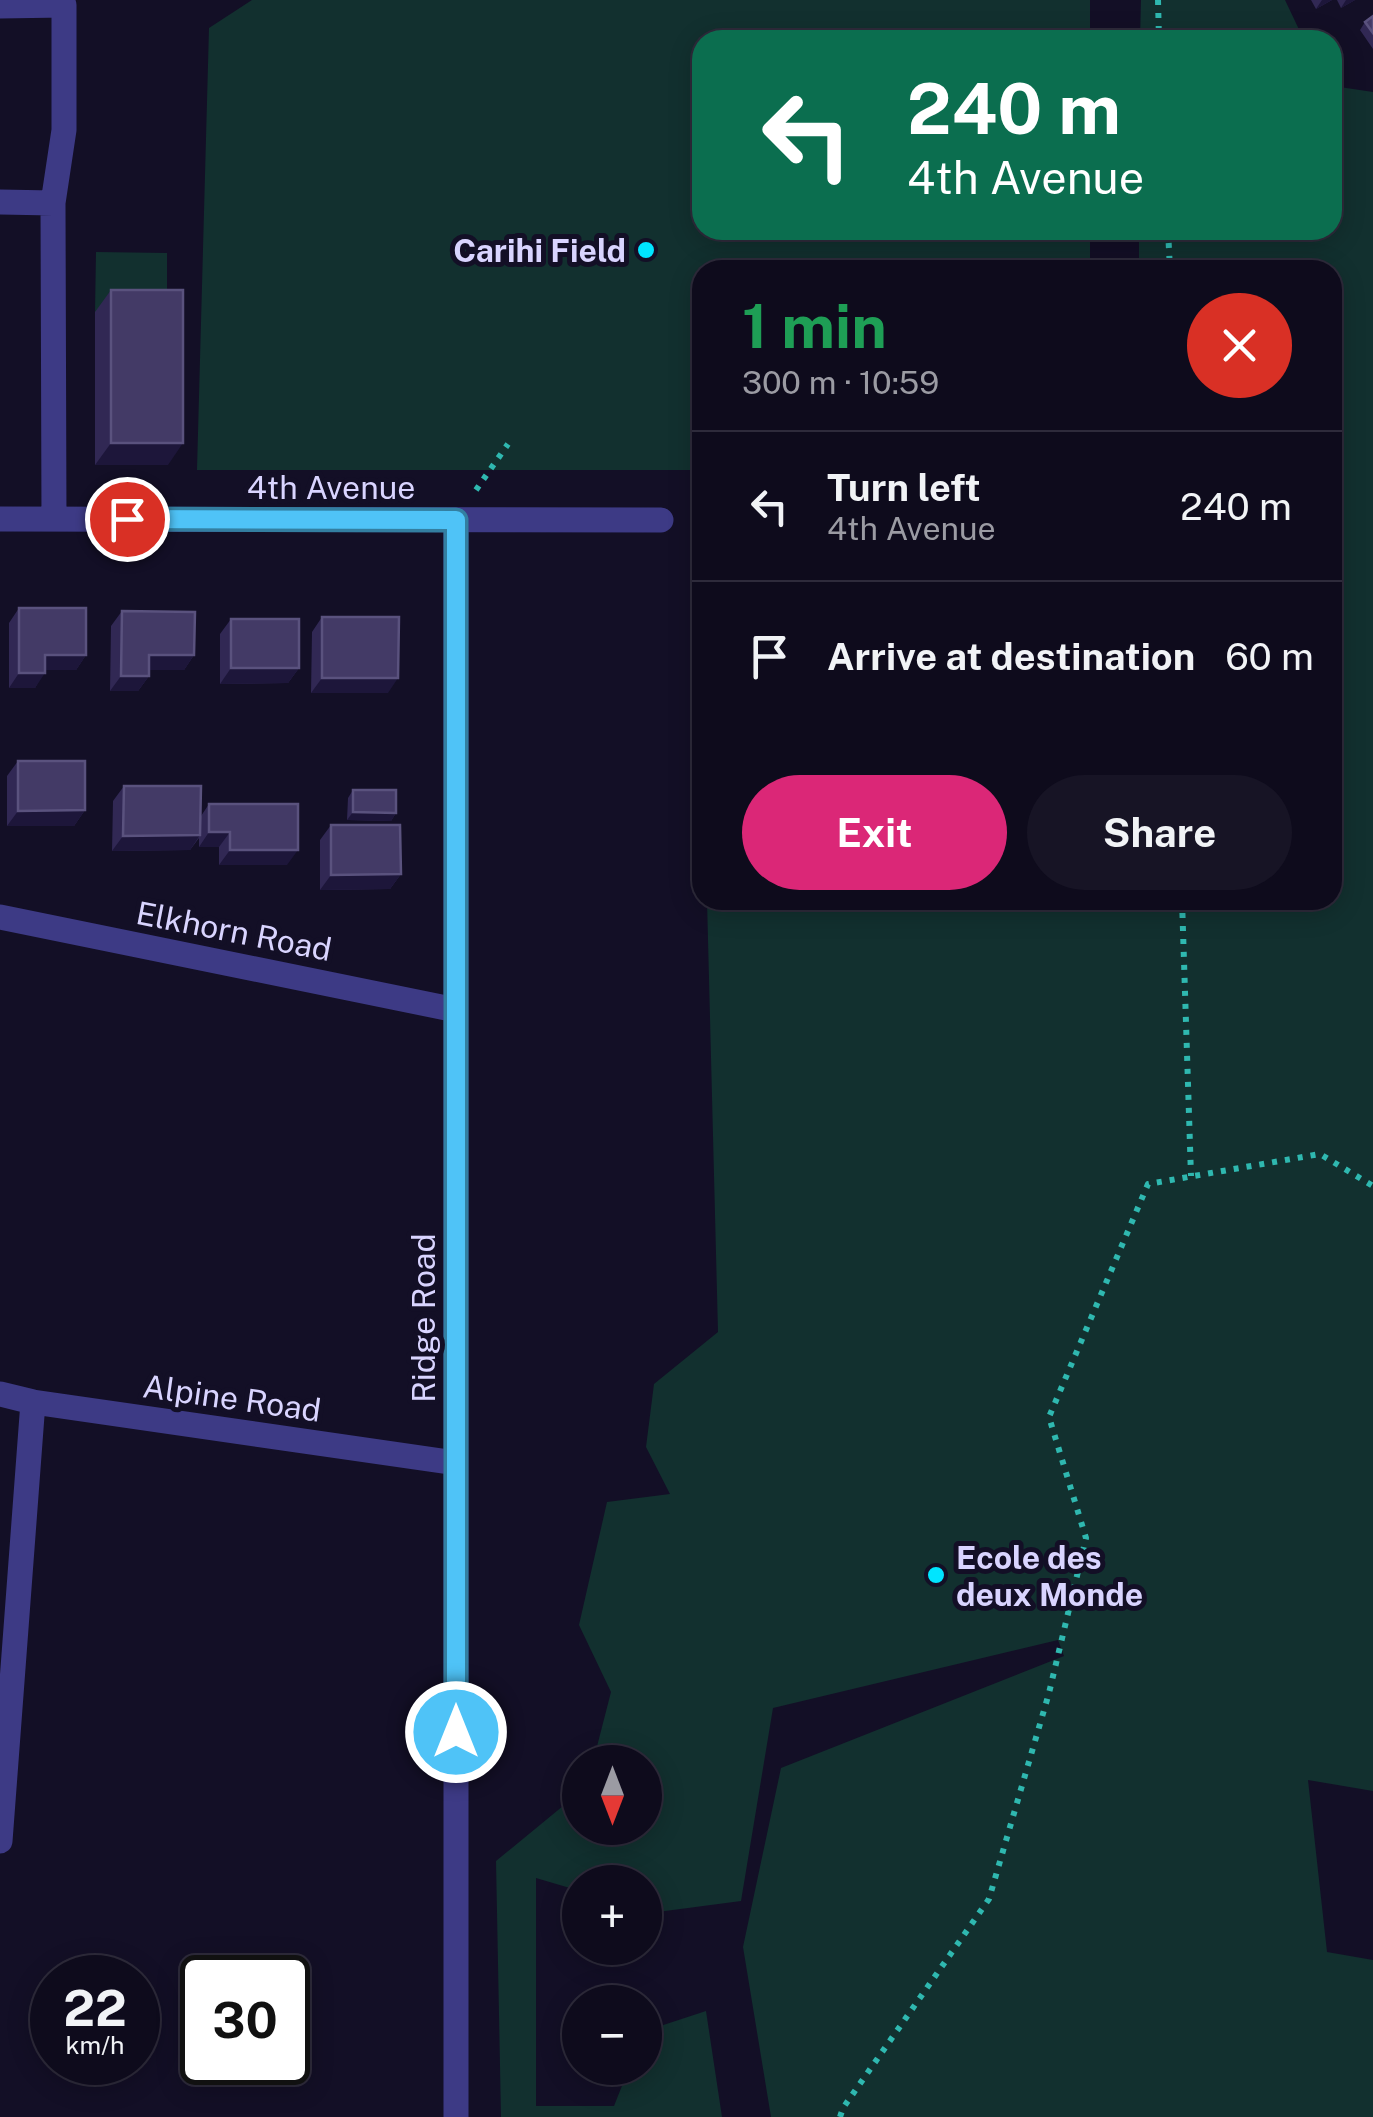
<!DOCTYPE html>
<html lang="en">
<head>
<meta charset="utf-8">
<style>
	:root { --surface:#0e0b1c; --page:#171425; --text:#f1f3f6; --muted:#9b9ba3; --line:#2e2b3b; --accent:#db2777 }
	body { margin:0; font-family:"Public Sans",sans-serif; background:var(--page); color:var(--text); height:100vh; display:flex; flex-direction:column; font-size:38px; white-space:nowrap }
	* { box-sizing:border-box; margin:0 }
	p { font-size:32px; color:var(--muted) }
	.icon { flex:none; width:55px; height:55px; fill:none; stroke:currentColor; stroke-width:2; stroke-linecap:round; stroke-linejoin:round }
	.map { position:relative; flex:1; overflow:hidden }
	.sheet { position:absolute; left:692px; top:260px; width:650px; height:650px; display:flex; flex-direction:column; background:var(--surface); border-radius:30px; box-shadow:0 5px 25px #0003,0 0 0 2px var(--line) }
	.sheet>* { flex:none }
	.top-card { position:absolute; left:692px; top:30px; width:650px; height:210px; border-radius:30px; box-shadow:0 5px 25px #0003,0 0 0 2px var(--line); background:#0b6e4f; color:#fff; overflow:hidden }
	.needle { width:65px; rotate:180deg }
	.fabs { position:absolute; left:562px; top:1745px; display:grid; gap:20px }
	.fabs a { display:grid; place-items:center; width:100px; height:100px; border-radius:50%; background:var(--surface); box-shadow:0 5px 25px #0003,0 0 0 2px var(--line); font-size:50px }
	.speed { position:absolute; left:30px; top:1955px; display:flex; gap:20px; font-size:50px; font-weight:700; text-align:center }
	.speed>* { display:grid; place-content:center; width:130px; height:130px; border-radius:50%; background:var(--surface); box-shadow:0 5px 25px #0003,0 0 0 2px var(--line); line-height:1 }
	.speed small { font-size:25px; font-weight:400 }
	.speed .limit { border:5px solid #111; border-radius:15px; background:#fff; color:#111 }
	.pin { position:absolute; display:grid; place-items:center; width:85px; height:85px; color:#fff; margin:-42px; border:5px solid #fff; border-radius:50%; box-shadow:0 2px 10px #0007 }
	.me { position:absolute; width:110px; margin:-55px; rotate:0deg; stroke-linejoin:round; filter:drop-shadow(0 0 8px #0008) }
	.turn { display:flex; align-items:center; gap:35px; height:210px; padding:0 50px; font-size:45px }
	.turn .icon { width:130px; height:130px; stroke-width:2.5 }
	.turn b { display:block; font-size:70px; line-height:85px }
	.round { display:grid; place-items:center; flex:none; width:105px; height:105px; border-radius:52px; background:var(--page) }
	.head { display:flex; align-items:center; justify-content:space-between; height:170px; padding:0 50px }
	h1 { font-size:60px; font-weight:700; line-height:75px; color:#1e9e55 }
	.primary-button { display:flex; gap:20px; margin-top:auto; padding:20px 50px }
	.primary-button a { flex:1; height:115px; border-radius:60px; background:var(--accent); color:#fff; font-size:40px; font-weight:700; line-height:115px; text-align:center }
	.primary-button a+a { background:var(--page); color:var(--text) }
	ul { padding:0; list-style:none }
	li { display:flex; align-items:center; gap:30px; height:150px; padding:0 50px; border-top:2px solid var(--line) }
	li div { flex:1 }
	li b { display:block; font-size:38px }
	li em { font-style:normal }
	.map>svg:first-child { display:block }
	.green { fill:#12302f }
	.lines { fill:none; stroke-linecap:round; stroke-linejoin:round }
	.path { stroke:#2fb8b0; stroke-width:6; stroke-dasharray:5 8; stroke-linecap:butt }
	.minor { stroke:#3d3a85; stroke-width:25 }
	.wall { fill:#312854 }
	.shaded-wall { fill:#1d163a }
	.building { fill:#433a66; stroke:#5a527e; stroke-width:2.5 }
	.route-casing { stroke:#337fa1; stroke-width:25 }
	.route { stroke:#4fc3f7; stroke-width:18 }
	.poi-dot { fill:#00e5ff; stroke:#130f26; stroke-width:4 }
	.labels { text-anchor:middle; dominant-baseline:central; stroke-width:10; stroke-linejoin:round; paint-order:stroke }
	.poi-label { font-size:32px; font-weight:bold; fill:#d9d4ff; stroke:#130f26; text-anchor:end }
	.street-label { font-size:32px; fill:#d9d4ff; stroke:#130f26 }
</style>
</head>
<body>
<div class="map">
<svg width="1373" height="2117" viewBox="0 0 1373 2117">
	<rect width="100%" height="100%" fill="#130f26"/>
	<!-- green -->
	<path class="green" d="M252 0H1090V40H702V230H1090V270H702V470H197L209 28Z
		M1141 0H1285L1304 40H1140Z
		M1333 86 1373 92V1791L1308 1780 1327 1952 1373 1960V2117H771L743 1947 781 1768 1064 1656 1058 1640 773 1708 741 1901 650 1913 645 1911V1882H580V1891L536 1878V2106H614L629 2068H645V2031L706 2011 722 2117H501L496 1861 580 1792V1828H645V1762H593L611 1692 579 1625 607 1502 670 1494 646 1447 654 1384 718 1332 707 900H1332V270H1139V230H1332Z
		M96 252 167 253V312H95Z"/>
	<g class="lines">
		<!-- path -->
		<path class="path" d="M1158 0 1159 40
			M1168 230 1170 270
			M476 490 508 444
			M1182 900 1191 1176
			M840 2117 843 2108 989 1899 1049 1693 1086 1538 1049 1417 1148 1184 1320 1154 1373 1186"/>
		<!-- minor -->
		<path class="minor" d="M0 6 64 5V130L53 203
			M0 202 53 203 54 519
			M0 519 661 520
			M456 520V2117
			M0 917 456 1010
			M0 1394 33 1402 456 1463
			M0 1841 33 1402"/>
	</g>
	<!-- wall -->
	<path class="wall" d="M1311 0H1332L1316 9Z
		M1337 0H1355L1341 8Z
		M1373 16V49L1360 30 1365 22Z
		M111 290 168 465H95V312Z
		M19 608 86 655 76 670H45L35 688H9V623Z
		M122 611 194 655 184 670H149V676L138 691H110L111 626Z
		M322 617 388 693H311L312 632Z
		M231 619 299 668 288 683 220 684V634Z
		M18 761 85 810 74 826H7V776Z
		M124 786 201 816 209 804 287 865H219V847H199V838L190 850 112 851 113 801Z
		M353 790 396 813 391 821 347 820 348 798Z
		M331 825 401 874 390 889 320 890V840Z"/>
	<!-- shaded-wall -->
	<path class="shaded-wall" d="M1322 0H1332L1316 9Z
		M1346 0H1355L1341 8Z
		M111 443H183L168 465H95Z
		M45 655H86L76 670H35Z
		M149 655H194L184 670H138Z
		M231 668H299L288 683 220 684Z
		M19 673H45L35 688H9Z
		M121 676H149L138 691H110Z
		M322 678H398L388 693H311Z
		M85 810 74 826H7L18 811Z
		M353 812 396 813 391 821 347 820Z
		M209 832H230L219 847H199Z
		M200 835 190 850 112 851 123 836Z
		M230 850H298L287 865H219Z
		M401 874 390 889 320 890 331 875Z"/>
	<!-- building -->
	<path class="building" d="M1373 16V33L1365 22Z
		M111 290H183V443H111Z
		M19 608H86V655H45V673H19Z
		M122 611 195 612 194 655H149V676H121Z
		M322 617H399L398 678H322Z
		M231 619H299V668H231Z
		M18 761H85V810L18 811Z
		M124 786H201L200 835 123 836Z
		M353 790H396V813L353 812Z
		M209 804H298V850H230V832H209Z
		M331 825H400L401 874 331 875Z"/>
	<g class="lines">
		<!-- route casing -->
		<g class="route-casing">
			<path id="route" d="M127 519 456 520V1732"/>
		</g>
		<!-- route -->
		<use href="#route" class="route"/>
	</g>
	<!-- markers -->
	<g class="poi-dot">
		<circle cx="646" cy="250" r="10"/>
		<circle cx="936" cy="1575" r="10"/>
	</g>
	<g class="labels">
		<!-- poi labels -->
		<g class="poi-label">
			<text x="626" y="250">Carihi Field</text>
			<text x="956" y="1557" text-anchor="start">Ecole des<tspan x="956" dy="37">deux Monde</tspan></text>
		</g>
		<!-- street labels -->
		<g class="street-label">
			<text x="331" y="487">4th Avenue</text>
			<text transform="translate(234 931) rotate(11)">Elkhorn Road</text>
			<text transform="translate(423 1318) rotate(-90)">Ridge Road</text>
			<text transform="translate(232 1398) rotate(8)">Alpine Road</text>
		</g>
	</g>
</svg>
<div class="fabs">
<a><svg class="needle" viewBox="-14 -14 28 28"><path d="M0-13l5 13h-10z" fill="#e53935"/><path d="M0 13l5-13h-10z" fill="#9b9ba3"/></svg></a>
<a>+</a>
<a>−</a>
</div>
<div class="speed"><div>22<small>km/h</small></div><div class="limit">30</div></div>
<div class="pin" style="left:127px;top:519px;background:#d93025"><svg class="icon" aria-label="arrive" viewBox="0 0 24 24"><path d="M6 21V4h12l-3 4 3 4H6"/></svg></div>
<svg class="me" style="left:456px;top:1732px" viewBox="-20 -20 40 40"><circle r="17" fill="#4fc3f7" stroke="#fff" stroke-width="3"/><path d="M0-11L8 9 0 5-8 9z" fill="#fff"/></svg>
<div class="top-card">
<div class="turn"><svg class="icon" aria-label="left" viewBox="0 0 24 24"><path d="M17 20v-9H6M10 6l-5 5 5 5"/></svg><div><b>240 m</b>4th Avenue</div></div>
</div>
<section class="sheet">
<div class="head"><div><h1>1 min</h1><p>300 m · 10:59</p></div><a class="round" style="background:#d93025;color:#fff"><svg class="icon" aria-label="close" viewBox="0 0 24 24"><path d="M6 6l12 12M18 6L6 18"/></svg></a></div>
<ul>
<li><svg class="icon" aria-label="left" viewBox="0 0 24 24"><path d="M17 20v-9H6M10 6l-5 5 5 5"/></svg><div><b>Turn left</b><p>4th Avenue</p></div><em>240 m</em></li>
<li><svg class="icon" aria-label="arrive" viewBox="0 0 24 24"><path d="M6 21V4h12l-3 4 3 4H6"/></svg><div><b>Arrive at destination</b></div><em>60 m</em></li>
</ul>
<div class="primary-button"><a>Exit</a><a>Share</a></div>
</section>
</div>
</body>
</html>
